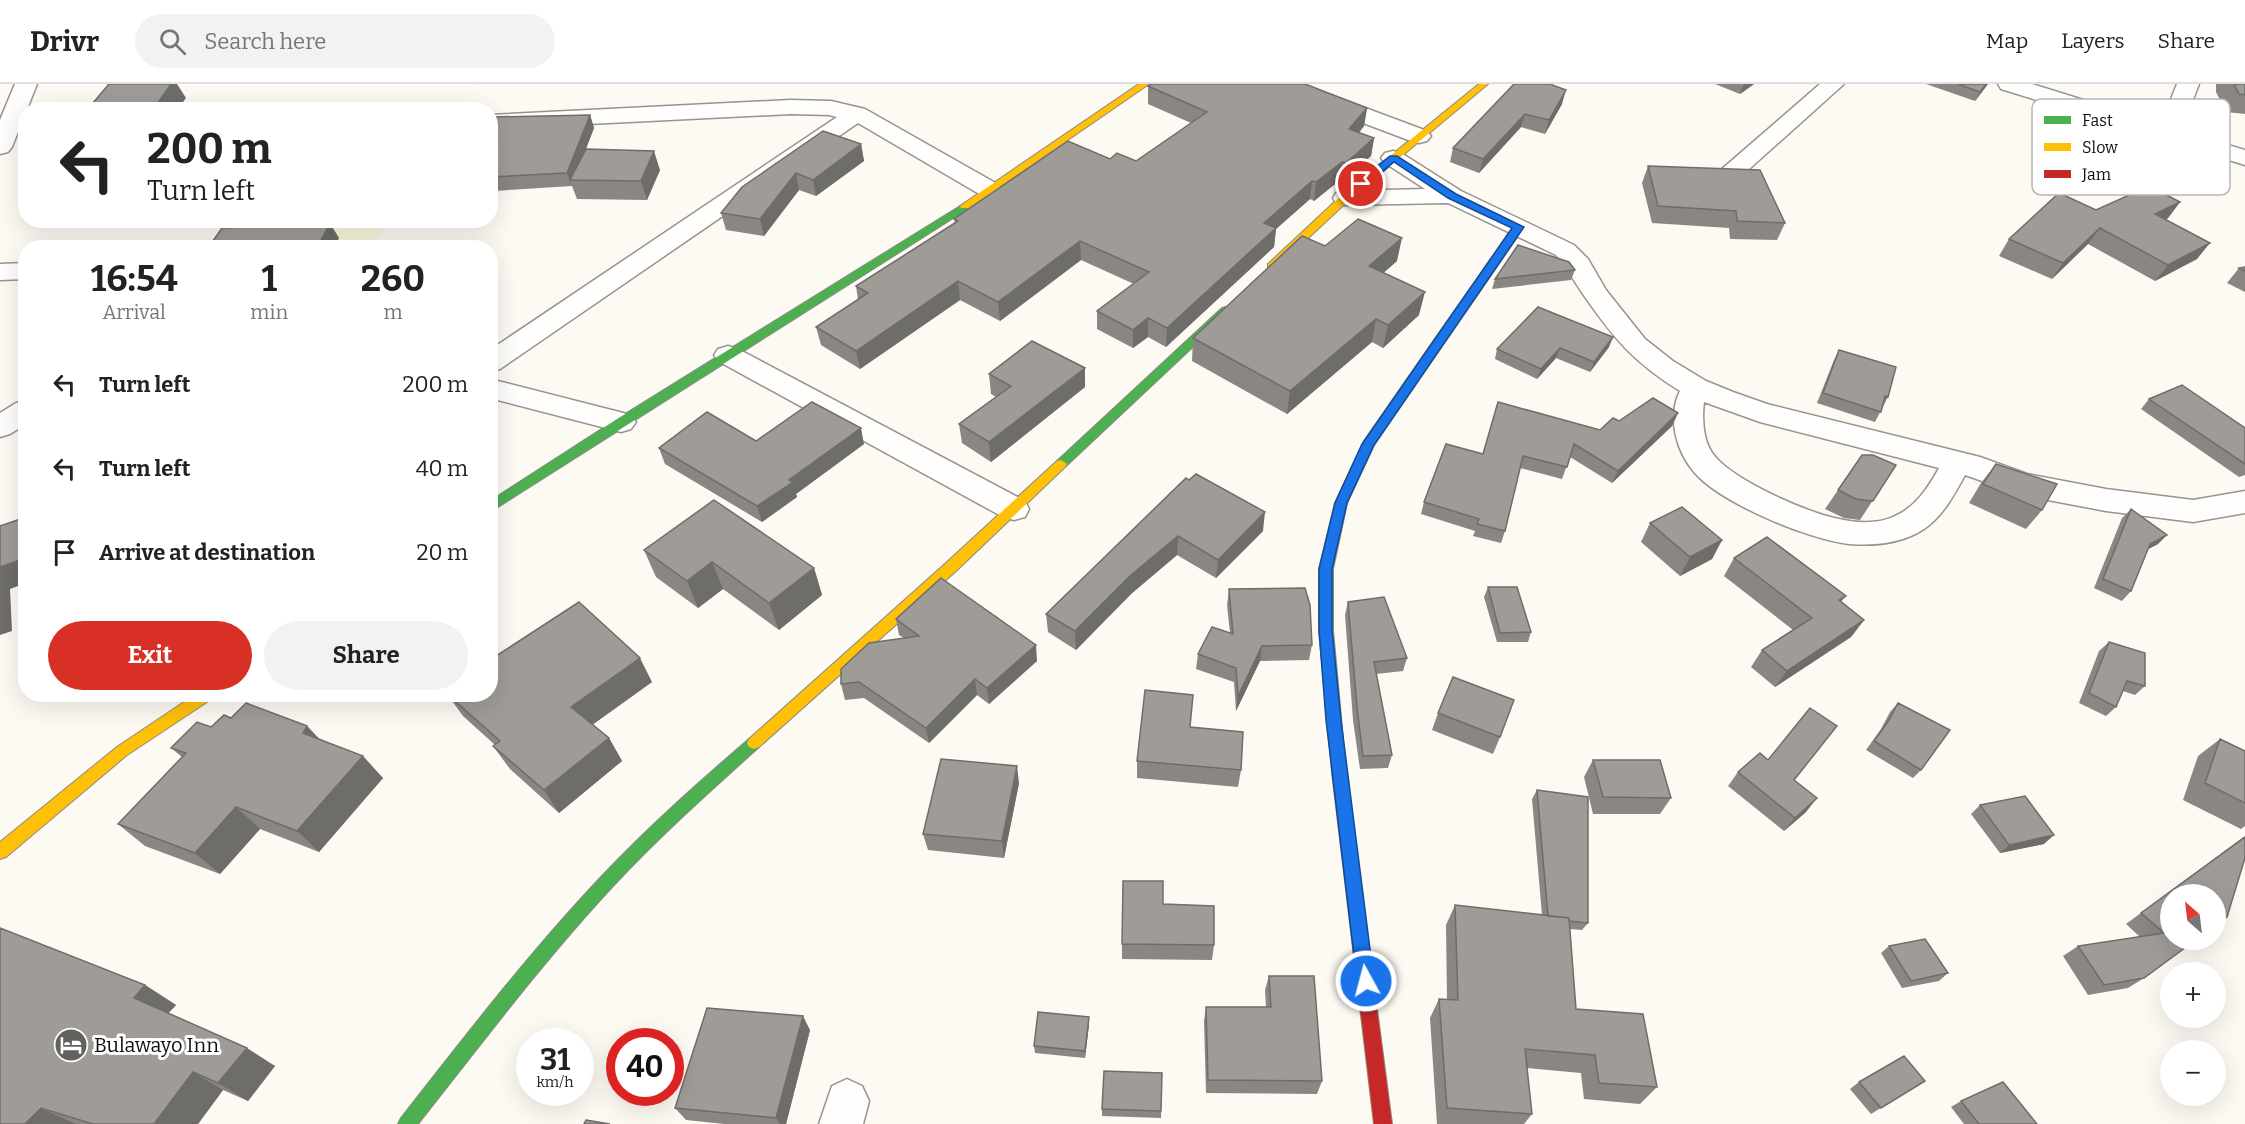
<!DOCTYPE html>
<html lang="en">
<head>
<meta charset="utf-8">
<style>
	:root { --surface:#fff; --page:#f2f2f2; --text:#222; --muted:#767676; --line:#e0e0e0; --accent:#d93025 }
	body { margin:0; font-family:Bitter,serif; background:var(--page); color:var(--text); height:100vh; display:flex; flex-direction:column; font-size:22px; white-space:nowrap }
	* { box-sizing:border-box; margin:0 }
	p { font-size:20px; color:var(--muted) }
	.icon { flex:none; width:33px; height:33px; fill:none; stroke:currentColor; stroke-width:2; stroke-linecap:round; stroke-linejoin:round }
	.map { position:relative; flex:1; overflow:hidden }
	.side { position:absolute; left:18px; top:156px; width:480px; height:462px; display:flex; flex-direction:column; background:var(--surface); border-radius:24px; box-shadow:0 6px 24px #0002 }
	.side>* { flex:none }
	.top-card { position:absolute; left:18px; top:18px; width:480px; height:126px; border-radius:24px; box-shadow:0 6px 24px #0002; background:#fff; color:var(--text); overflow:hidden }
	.needle { width:39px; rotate:332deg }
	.buttons { position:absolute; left:2160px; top:800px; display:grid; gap:12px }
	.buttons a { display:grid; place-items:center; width:66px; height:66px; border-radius:50%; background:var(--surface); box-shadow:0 6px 24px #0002; font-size:30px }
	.speed { position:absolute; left:516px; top:944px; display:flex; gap:12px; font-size:30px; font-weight:700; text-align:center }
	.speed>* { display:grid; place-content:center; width:78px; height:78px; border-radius:50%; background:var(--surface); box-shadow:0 6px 24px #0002; line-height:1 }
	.speed small { font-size:15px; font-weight:400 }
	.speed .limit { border:9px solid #d22; background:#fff; color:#111 }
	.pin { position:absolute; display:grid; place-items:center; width:51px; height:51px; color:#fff; margin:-26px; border:3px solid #fff; border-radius:50%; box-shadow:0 2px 6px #0007 }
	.me { position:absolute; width:66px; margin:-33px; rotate:353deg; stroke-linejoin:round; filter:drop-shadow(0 0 4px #0008) }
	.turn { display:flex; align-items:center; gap:21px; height:126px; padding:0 30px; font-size:27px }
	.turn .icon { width:78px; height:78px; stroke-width:2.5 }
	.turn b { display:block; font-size:42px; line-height:51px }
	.eta { display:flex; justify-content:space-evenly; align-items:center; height:102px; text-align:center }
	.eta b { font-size:36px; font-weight:700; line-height:42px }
	.action { display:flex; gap:12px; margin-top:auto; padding:12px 30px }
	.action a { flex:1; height:69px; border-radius:36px; background:var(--accent); color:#fff; font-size:24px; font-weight:700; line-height:69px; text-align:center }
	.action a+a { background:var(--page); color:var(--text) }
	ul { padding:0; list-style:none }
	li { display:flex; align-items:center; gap:18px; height:84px; padding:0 30px }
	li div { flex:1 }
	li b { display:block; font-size:22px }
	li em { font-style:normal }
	header { display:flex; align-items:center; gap:36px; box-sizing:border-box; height:84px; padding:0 30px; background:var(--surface); border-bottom:2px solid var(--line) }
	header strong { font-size:28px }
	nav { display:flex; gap:33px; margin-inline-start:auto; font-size:21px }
	.search { width:420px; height:54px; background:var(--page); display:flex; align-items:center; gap:15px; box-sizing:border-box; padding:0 21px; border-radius:33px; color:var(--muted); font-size:22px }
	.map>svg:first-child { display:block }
	.farmland { fill:#f9f8dd }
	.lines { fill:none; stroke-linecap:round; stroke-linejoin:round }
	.street-casing { stroke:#959491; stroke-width:3 }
	.fast-casing { stroke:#8c8b87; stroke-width:2 }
	.slow-casing { stroke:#8c8b87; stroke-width:2 }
	.jam-casing { stroke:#8c8b87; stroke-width:2 }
	.street { fill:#fffefd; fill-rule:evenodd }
	.fast { fill:#4caf50; fill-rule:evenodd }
	.slow { fill:#ffc107; fill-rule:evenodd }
	.jam { fill:#c62828; fill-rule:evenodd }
	.wall { fill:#898683 }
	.shaded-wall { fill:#6f6d6a }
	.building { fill:#9f9c98; stroke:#6f6d6a; stroke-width:1.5 }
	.route { fill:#1a73e8; stroke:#114b97; stroke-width:1.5 }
	.labels { text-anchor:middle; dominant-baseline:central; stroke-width:6; stroke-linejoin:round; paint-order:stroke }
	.near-poi-label { font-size:20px; fill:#0e0e0e; stroke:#fff; text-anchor:start }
	.key { fill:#fff; stroke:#b7b7b7; stroke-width:1.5 }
	.key-label { font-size:16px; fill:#0e0e0e }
</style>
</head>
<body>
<header>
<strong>Drivr</strong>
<div class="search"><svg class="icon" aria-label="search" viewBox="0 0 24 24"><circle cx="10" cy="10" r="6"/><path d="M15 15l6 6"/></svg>Search here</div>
<nav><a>Map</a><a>Layers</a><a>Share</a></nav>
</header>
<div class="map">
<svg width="2245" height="1040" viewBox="0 0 2245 1040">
	<rect width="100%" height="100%" fill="#fcfaf2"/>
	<!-- farmland -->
	<path class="farmland" d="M385 141 374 163 187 164 190 160Z"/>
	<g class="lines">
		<!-- street casing -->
		<g class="street-casing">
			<path id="street" d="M15 0H37L12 63 8 68 0 70V36Z
				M1270 0H1301L1427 47 1431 52 1427 57 1419 59 1411 57 1273 5Z
				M1820 0H1844L1738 95 1730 97 1722 95 1718 90 1722 85Z
				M1998 0H2032L2161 40 2177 0H2199L2181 47 2245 66V81L2001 5Z
				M791 16 831 17 865 25 999 101 1002 106 999 111 990 113 981 111 858 39 500 285 490 288V266L837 33 829 31 791 30 490 45V31Z
				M1393 67 1401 69 1461 107 1574 161 1588 175 1606 206 1645 255 1673 277 1706 297 1733 308 1767 320 1980 373 2027 390 2106 405 2193 416 2245 407V429L2193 438 2106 427 2022 411 1965 391C1954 411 1943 432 1924 445 1903 459 1874 462 1849 460 1810 456 1720 419 1694 388 1676 367 1667 333 1680 307 1635 279 1615 256 1585 213 1575 199 1568 185 1556 171L1448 119 1345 121 1336 119 1333 114 1336 109 1345 107 1425 105 1385 79 1381 74 1385 69ZM1704 318 1760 338 1939 384C1928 404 1915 424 1893 433 1877 440 1855 439 1839 435 1807 429 1727 394 1711 367 1703 354 1702 333 1704 318Z
				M26 179V195L0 196V180Z
				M728 262 738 265 1025 417 1029 425 1025 433 1014 436 1003 433 718 277 714 271 718 265Z
				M490 295 631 331 636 338 631 345 621 348 490 314Z
				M26 316V340L10 350 0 353V329L16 319Z
				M847 995 862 1002 869 1017 863 1040H819L832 1002Z"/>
		</g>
		<!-- fast casing -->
		<g class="fast-casing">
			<path id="fast" d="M965 119 969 120V124L490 428V417L617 335Z
				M1226 223 1231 226 1230 228 1065 383H1057L1055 380 1057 377 1222 224Z
				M1445 245 1451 249 1374 361 1347 419 1333 485V546L1346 688 1344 693 1339 694 1334 693 1332 688 1319 546V485L1335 419 1364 357 1441 246Z
				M754 653 759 655 761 659 759 663C709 708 660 752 614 801 544 876 482 959 418 1040H398L401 1034C466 951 530 868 602 792 648 743 698 699 749 655Z"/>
		</g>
		<!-- slow casing -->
		<g class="slow-casing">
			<path id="slow" d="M1139 0H1149L969 124H961L960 122Z
				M1479 0H1488L1349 116 1276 184H1268V180L1341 112Z
				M1519 140 1524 143 1449 252H1441V246L1515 141Z
				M1061 376 1067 380 1065 383 956 487 759 663 754 665 749 663 747 659 749 655 946 479 1057 377Z
				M196 610H215L213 614 127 671 6 773 0 775V758L117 663Z"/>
		</g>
		<!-- jam casing -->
		<g class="jam-casing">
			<path id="jam" d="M1339 682 1344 683 1346 688 1392 1040H1374L1332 688 1334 683Z"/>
		</g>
		<!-- street -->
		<use href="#street" class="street"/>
		<!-- fast -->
		<use href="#fast" class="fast"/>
		<!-- slow -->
		<use href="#slow" class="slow"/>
		<!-- jam -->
		<use href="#jam" class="jam"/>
	</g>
	<!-- wall -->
	<path class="wall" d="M1553 0 1562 20 1545 50 1521 43 1479 89 1450 78 1453 64Z
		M1715 0H1754L1740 10Z
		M1926 0H1988L1975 17Z
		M2216 0H2245V30L2226 28 2216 8Z
		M1148 2 1367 24 1364 42 1359 49 1374 54 1371 72 1343 97 1340 96 1314 117 1310 115 1276 145 1274 163 1166 263 1148 253 1133 264 1097 245V227L1134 200 1081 176 1000 237 960 216 860 285 821 261 816 243 858 216 856 202 955 139 954 135 1110 75 1136 77 1191 39 1148 20Z
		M590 31 594 44 585 67 660 86 647 116 577 115 572 102 494 107 490 112V33Z
		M823 47 861 60 864 77 816 112 799 106 764 152 726 146 721 129Z
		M1648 82 1785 139 1777 156 1730 155 1729 144 1652 139 1642 99Z
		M2180 118 2168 134 2166 136 2197 175 2155 197 2088 160 2052 195 1999 172 2009 155 2096 126Z
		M1325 162 1397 177 1383 189 1419 231 1383 264 1372 258 1287 330 1192 277 1193 254Z
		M2245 183V208L2227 199 2239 184Z
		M1575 186 1571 196 1492 205 1495 195Z
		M1609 263 1590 288 1556 274 1537 295 1495 275 1497 265Z
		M1839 266 1888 313 1875 338 1817 319 1834 276Z
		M989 290 1085 303 991 378 962 359 959 340 996 313 991 310Z
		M2149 315 2245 344V391L2239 393 2141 325Z
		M1678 329 1672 342 1612 399 1570 373 1562 395 1520 384 1505 447 1501 459 1473 452 1475 447 1421 430 1424 418 1483 370 1600 346 1619 337Z
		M756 357 864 360 796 410 797 413 762 438 665 380 659 364Z
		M1996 380 2042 426 2026 445 1969 419 1981 399Z
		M1896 381 1860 436 1844 434 1825 425 1838 406Z
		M1186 394 1263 447 1216 494 1177 471 1131 510 1076 566 1048 548 1046 530Z
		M2131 425 2158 460 2148 465 2131 507 2122 517 2094 504 2122 434Z
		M1650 439 1722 456 1712 475 1680 492 1641 458Z
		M644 466 814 484 822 511 779 546 723 505 698 524 656 493Z
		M1734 474 1846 512 1841 518 1864 536 1851 553 1775 603 1751 583 1762 566 1793 546 1724 492Z
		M1488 503 1531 548 1528 558H1497L1484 513Z
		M1229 505 1312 561 1309 576 1260 577 1236 627 1234 598 1196 585 1198 570 1230 549 1227 521Z
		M1348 518 1407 574 1403 587 1376 590 1392 671 1388 684 1360 685 1353 636 1345 531Z
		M896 535 1037 577 989 620 977 611 929 659 864 614 845 616 841 600 904 554 899 551Z
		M2109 558 2145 602 2135 611 2123 607 2116 623 2106 632 2079 619 2099 567Z
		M652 598 592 641 609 654 622 677 559 729 510 685 493 662 495 661 463 632 447 610H490Z
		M1898 619 1921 686 1913 694 1866 666 1881 645 1890 628Z
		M1438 629 1500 653 1493 670 1432 646Z
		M231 634 307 642 319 655 383 694 319 768 260 745 220 790 145 762 118 740 182 673 171 664Z
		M1190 643 1241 686 1238 703 1137 694V677Z
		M2220 655 2245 667V742L2241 745 2183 716 2198 672Z
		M1593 676 1671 714 1660 730H1593L1584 693Z
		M1738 688 1806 728 1784 747 1728 702Z
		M1019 699 1004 774 928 766 923 750Z
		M1537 706 1588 839 1582 846 1570 845 1576 925 1657 1003 1640 1020 1584 1015 1581 989 1527 984 1532 1030 1524 1040H1437L1430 934 1439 915 1447 916 1446 841 1455 821 1542 831 1532 715Z
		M1980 721 2044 760 2000 769 1971 730Z
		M2245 752 2170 855 2144 894 2128 904 2088 911 2063 872 2078 862 2140 853 2126 840Z
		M1163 820 1214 861 1212 876 1122 875V860Z
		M1889 862 1948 889 1939 897 1902 904 1881 869Z
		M1269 892 1322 997 1317 1010 1206 1009 1204 937 1206 923H1266L1265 906Z
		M145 901 176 921 168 929 275 982 248 1017 223 1006 198 1040H0Z
		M1089 940 1085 974 1035 969 1034 962Z
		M810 946 786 1040H724L686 1036 675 1024Z
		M1162 989 1161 1034 1102 1032V1025Z
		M1925 997 1871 1030 1850 1005 1859 998Z
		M1961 1017 2037 1040H1964L1951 1023Z"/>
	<!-- shaded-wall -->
	<path class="shaded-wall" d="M171 0H177L186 14 177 26H153Z
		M1744 0H1754L1740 10Z
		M1986 0H1988L1975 17 1980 8Z
		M1566 6 1562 20 1545 50 1549 36Z
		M1367 24 1364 42 1346 63 1349 45Z
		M1525 30 1521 43 1479 89 1483 75Z
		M590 31 594 44 574 96H570L572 102 567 89Z
		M1374 54 1371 72 1343 97 1346 79Z
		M861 60 864 77 816 112 813 96Z
		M654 67 660 86 647 116 641 97Z
		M1342 78 1340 96 1314 117 1316 98Z
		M796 89 799 106 764 152 760 135Z
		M1312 97 1310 115 1276 145 1274 163 1166 263 1167 244 1264 139Z
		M490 100 494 107 490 112Z
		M2180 118 2168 134 2143 147 2155 130Z
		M330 139 339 154 334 164H317Z
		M2100 144 2088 160 2052 195 2063 179Z
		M1402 154 1397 177 1365 205 1369 182Z
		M1080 157 1081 176 1000 237 998 218Z
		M2210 159 2197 175 2155 197 2168 181Z
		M958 197 960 216 860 285 856 267Z
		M1425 208 1419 231 1383 264 1388 241Z
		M1148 234V253L1133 264V246Z
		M1376 235 1372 258 1287 330 1290 307Z
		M1613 253 1609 263 1590 288 1594 278Z
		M1560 264 1556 274 1537 295 1541 285Z
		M1085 284V303L991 378 989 358Z
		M1678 329 1672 342 1612 399 1618 387Z
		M861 344 864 360 796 410 797 413 762 438 757 422 789 396Z
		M1265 428 1263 447 1216 494 1218 476Z
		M2167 451 2158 460 2141 469 2150 460Z
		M1178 452 1177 471 1131 510 1076 566 1075 547 1131 491Z
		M1722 456 1712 475 1680 492 1690 473Z
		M26 474V499L10 505 12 547 0 551V483Z
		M712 478 723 505 698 524 687 497Z
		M814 484 822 511 779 546 769 519Z
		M1864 536 1851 553 1775 603 1787 587Z
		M1036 561 1037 577 989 620 987 604Z
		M1262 562 1260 577 1236 627 1238 612Z
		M640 574 652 598 585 646 571 623Z
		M975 595 977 611 929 659 926 644Z
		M307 642 328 664 303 649Z
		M609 654 622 677 559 729 544 706Z
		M363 672 383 694 319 768 297 747Z
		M1017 682 1019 699 1004 774 1002 757Z
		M1817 714 1806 728 1784 747 1795 734Z
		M236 723 260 745 220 790 195 769Z
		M2054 751 2044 760 2000 769 2009 761Z
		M145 901 176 921 165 933 134 914Z
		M803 932 810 946 786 1040H780L776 1034Z
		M1089 933V940L1085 974V967Z
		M247 964 275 982 248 1017 218 999Z
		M193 988 223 1006 198 1040H154Z
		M41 1024 76 1040H25Z"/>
	<!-- building -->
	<path class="building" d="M109 0H171L153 26H87Z
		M1151 0H1305L1367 24 1349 45 1374 54 1346 79 1342 78 1316 98 1312 97 1264 139 1276 144 1167 244 1148 234 1133 246 1097 227 1149 188 1080 157 998 218 958 197 856 267 816 243 868 209 856 202 958 137 954 135 1068 57 1110 75 1117 69 1136 77 1207 28 1148 2Z
		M1514 0H1552V1L1566 6 1549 36 1525 30 1483 75 1453 64Z
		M1958 0H1986L1980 8Z
		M2234 0H2245V11L2239 10Z
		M590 31 567 89 490 93V33Z
		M823 47 861 60 813 96 796 89 760 135 721 129 742 103Z
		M586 65 654 67 641 97 570 96Z
		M1648 82 1760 86 1785 139 1737 137 1736 127 1658 122Z
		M2149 102 2180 118 2155 130 2210 159 2168 181 2100 144 2063 179 2009 155 2059 109 2096 126Z
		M1358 135 1402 154 1369 182 1425 208 1388 241 1376 235 1290 307 1193 254 1302 152 1325 162Z
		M330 139 317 164H208L222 144Z
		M1518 161 1569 178 1575 186 1495 195Z
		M2245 183V187L2239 184Z
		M1538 223 1613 253 1594 278 1560 264 1541 285 1497 265Z
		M1032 257 1085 284 989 358 959 340 1011 302 989 290Z
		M1839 266 1896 283 1888 313 1885 312 1881 328 1823 309Z
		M2182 301 2245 344V380L2149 315Z
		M1653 314 1678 329 1618 387 1574 360 1567 383 1523 372 1505 447 1477 440 1479 435 1424 418 1446 360 1483 370 1498 318 1600 346 1613 334 1619 337Z
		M812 318 861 344 789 396 793 398 757 422 659 364 707 328 756 357Z
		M1862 371H1873L1896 381 1873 417 1856 415 1838 406Z
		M1996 380 2057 400 2042 426 1983 400Z
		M1196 390 1265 428 1218 476 1178 452 1131 491 1075 547 1046 530 1186 394 1189 396Z
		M714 416 814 484 769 519 712 478 687 497 644 466Z
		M1682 423 1722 456 1690 473 1650 439Z
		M2131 425 2167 451 2150 460 2131 507 2103 495Z
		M26 433V474L0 483V442Z
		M1767 453 1846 512 1839 516 1864 536 1787 587 1762 566 1812 534 1734 474Z
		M941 494 1036 561 987 604 975 595 926 644 859 598 841 600V585L869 559 919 552 896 535Z
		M1488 503H1517L1531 548 1500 549Z
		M1305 504 1310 521 1312 561 1262 562 1238 612 1236 584 1198 570 1212 543 1233 550 1229 505Z
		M1384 513 1407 574 1374 578 1392 671 1363 672 1357 623 1348 518Z
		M579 518 640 574 571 623 609 654 544 706 493 662 500 657 447 610H490V576Z
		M2109 558 2145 569V602L2127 597 2116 623 2089 609Z
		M1453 593 1514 616 1500 653 1438 629Z
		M1145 606 1193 611 1190 643 1243 648 1241 686 1137 677Z
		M246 619 307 642 303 649 363 672 297 747 236 723 195 769 118 740 186 669 171 664 197 638 211 643 224 631 231 634Z
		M1898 619 1950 646 1921 686 1874 657 1889 636Z
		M1810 624 1837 642 1794 696 1817 714 1795 734 1738 688 1760 669 1768 676Z
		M2220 655 2245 667V719L2205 699Z
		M941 675 1017 682 1002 757 923 750Z
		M1593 676H1660L1671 714 1603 713Z
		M1537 706 1588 713V839L1569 837V834L1548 832Z
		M2025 712 2054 751 2009 761 1980 721Z
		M2245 753V774L2227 833 2216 841V810H2170V855H2197L2144 894 2104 901 2078 862 2164 849 2141 829Z
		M1123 797H1163V820L1214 822V861L1122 860Z
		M1455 821 1569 834 1576 925 1643 930 1657 1003 1599 999 1595 971 1525 965 1532 1030 1447 1024 1439 915 1458 916Z
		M0 844 145 901 134 914 247 964 218 999 193 988 154 1040H93L41 1024 25 1040H0Z
		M1925 855 1948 889 1911 897 1889 862Z
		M1269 892H1314L1322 997 1208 996 1206 923H1271Z
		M707 924 803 932 776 1034 675 1024Z
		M1038 928 1089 933 1085 967 1034 962Z
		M1904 972 1925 997 1881 1024 1859 998Z
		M1104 987 1162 989 1161 1027 1102 1025Z
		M2003 998 2037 1040H1979L1961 1017Z
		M586 1036 610 1040H584Z"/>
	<!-- route -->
	<path class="route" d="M1390 72H1397L1456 110 1524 143 1374 361 1347 419 1332 485V546L1341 636 1374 897 1372 903 1366 906 1360 903 1357 897 1326 636 1319 546V485L1335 419 1362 360 1512 144 1448 114 1394 78 1364 103H1357V98Z"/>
	<!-- icons -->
	<defs>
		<g id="hotel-disc" transform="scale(1.725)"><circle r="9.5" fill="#61615e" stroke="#fff"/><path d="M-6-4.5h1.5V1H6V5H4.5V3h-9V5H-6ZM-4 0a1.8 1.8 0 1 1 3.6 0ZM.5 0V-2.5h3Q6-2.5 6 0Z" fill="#fff"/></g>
	</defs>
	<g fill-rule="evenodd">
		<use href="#hotel-disc" x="71" y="961"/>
	</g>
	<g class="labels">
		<!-- near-poi labels -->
		<g class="near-poi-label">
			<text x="94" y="961">Bulawayo Inn</text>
		</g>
	</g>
	<!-- legend -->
	<rect x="2032" y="15" width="198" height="96" rx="9" class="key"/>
	<rect x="2044" y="32" width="27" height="8" fill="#4caf50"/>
	<rect x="2044" y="59" width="27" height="8" fill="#ffc107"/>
	<rect x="2044" y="86" width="27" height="8" fill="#c62828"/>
	<g class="key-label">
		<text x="2082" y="42">Fast</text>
		<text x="2082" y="69">Slow</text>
		<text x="2082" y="96">Jam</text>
	</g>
</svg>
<div class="buttons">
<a><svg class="needle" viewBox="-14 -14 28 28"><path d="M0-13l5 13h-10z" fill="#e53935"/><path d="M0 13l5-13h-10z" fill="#767676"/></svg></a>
<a>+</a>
<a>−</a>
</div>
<div class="speed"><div>31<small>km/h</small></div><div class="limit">40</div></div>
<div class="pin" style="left:1361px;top:100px;background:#d93025"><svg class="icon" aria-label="arrive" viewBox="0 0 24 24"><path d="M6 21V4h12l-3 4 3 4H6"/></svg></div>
<svg class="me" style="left:1366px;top:897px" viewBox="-20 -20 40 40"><circle r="17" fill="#1a73e8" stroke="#fff" stroke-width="3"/><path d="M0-11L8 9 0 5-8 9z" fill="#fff"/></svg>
<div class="top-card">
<div class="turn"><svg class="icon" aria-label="left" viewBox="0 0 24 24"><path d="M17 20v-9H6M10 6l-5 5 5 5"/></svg><div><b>200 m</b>Turn left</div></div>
</div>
<section class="side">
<div class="eta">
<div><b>16:54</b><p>Arrival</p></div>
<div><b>1</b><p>min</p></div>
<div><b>260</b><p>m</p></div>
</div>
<ul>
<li><svg class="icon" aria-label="left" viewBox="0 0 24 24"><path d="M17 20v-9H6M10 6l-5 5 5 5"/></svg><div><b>Turn left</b></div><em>200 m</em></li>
<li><svg class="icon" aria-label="left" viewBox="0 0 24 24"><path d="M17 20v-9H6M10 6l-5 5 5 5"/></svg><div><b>Turn left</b></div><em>40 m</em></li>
<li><svg class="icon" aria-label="arrive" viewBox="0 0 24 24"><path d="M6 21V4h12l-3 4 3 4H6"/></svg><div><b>Arrive at destination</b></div><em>20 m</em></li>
</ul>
<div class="action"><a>Exit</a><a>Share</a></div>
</section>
</div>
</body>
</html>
